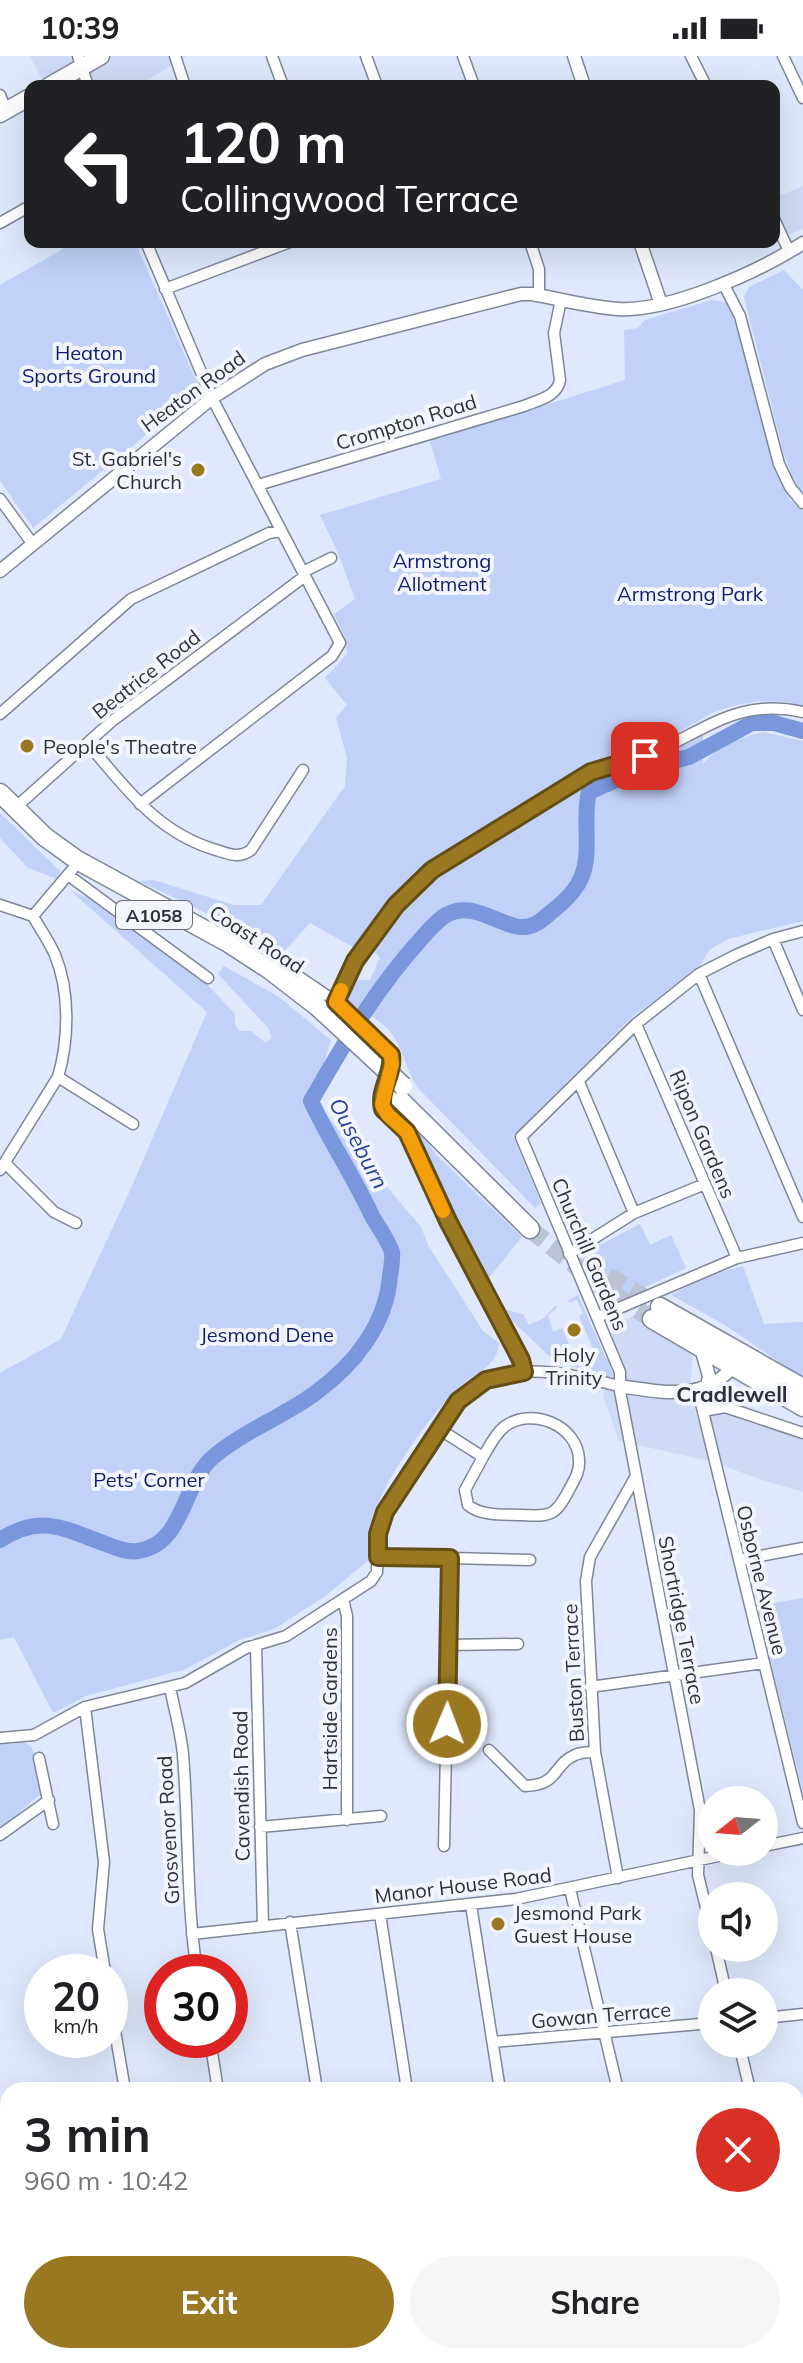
<!DOCTYPE html>
<html lang="en">
<head>
<meta charset="utf-8">
<style>
	:root { --surface:#fff; --page:#f6f6f6; --text:#202124; --muted:#757577; --accent:#997821 }
	body { margin:0; font-family:Mulish,sans-serif; background:var(--page); color:var(--text); height:100vh; display:flex; flex-direction:column; font-size:30px; white-space:nowrap }
	* { box-sizing:border-box; margin:0 }
	p { font-size:26px; color:var(--muted) }
	.icon { flex:none; width:44px; height:44px; fill:none; stroke:currentColor; stroke-width:2; stroke-linecap:round; stroke-linejoin:round }
	.map { position:relative; flex:1; overflow:hidden }
	.panel { position:absolute; left:0px; top:2026px; width:804px; height:282px; display:flex; flex-direction:column; background:var(--surface); border-radius:24px 24px 0 0; box-shadow:0 8px 32px #0002 }
	.panel>* { flex:none }
	.hud { position:absolute; left:24px; top:24px; width:756px; height:168px; border-radius:16px; box-shadow:0 8px 32px #0002; background:#202124; color:#fff; overflow:hidden }
	.needle { width:52px; rotate:253deg }
	.controls { position:absolute; left:698px; top:1730px; display:grid; gap:16px }
	.controls a { display:grid; place-items:center; width:80px; height:80px; border-radius:50%; background:var(--surface); box-shadow:0 8px 32px #0002; font-size:40px }
	.speed { position:absolute; left:24px; top:1898px; display:flex; gap:16px; font-size:40px; font-weight:700; text-align:center }
	.speed>* { display:grid; place-content:center; width:104px; height:104px; border-radius:50%; background:var(--surface); box-shadow:0 8px 32px #0002; line-height:1 }
	.speed small { font-size:20px; font-weight:400 }
	.speed .limit { border:12px solid #d22; background:#fff; color:#111 }
	.pin { position:absolute; display:grid; place-items:center; width:68px; height:68px; color:#fff; margin:-34px; border-radius:16px; box-shadow:0 4px 12px #0006 }
	.me { position:absolute; width:88px; margin:-44px; rotate:1deg; stroke-linejoin:round; filter:drop-shadow(0 0 6px #0008) }
	.turn { display:flex; align-items:center; gap:28px; height:168px; padding:0 24px; font-size:36px }
	.turn .icon { width:104px; height:104px; stroke-width:2.5 }
	.turn b { display:block; font-size:56px; line-height:68px }
	.round { display:grid; place-items:center; flex:none; width:84px; height:84px; border-radius:42px; background:var(--page) }
	.overview { display:flex; align-items:center; justify-content:space-between; height:136px; padding:0 24px }
	h1 { font-size:48px; font-weight:700; line-height:60px }
	.action { display:flex; gap:16px; margin-top:auto; padding:16px 24px }
	.action a { flex:1; height:92px; border-radius:48px; background:var(--accent); color:#fff; font-size:32px; font-weight:700; line-height:92px; text-align:center }
	.action a+a { background:var(--page); color:var(--text) }
	.status { display:flex; justify-content:space-between; align-items:center; height:56px; padding:0 40px; background:var(--surface); direction:ltr }
	.status svg { height:22px; fill:currentColor }
	.map>svg:first-child { display:block }
	.built { fill:#cfdbf6 }
	.green { fill:#c1d1f7 }
	.lines { fill:none; stroke-linecap:round; stroke-linejoin:round }
	.river { stroke:#7a96dd; stroke-width:16 }
	.trunk-tunnel { stroke:#bbc3d5; stroke-width:18; stroke-dasharray:18 9; stroke-linecap:butt }
	.minor-casing { stroke:#7e8698; stroke-width:13 }
	.tertiary-casing { stroke:#7e8698; stroke-width:15 }
	.primary-casing { stroke:#7e8698; stroke-width:19 }
	.trunk-casing { stroke:#7e8698; stroke-width:21 }
	.minor { stroke:#fff; stroke-width:10 }
	.tertiary { stroke:#fff; stroke-width:12 }
	.primary { stroke:#fff; stroke-width:16 }
	.trunk { stroke:#fff; stroke-width:18 }
	.trunk-bridge-casing { stroke:#7e8698; stroke-width:21; stroke-linecap:butt }
	.trunk-bridge { stroke:#fff; stroke-width:18 }
	.route-casing { stroke:#634e15; stroke-width:20 }
	.route { stroke:#997821; stroke-width:14 }
	.slow { stroke:#f59e0b; stroke-width:14 }
	.poi-dot { fill:#997821; stroke:#f2f5fd; stroke-width:3 }
	.labels { text-anchor:middle; dominant-baseline:central; stroke-width:8; stroke-linejoin:round; paint-order:stroke }
	.shield { fill:#f2f5fd; stroke:#686b73; stroke-width:2 }
	.shield-label { font-size:18px; font-weight:bold; fill:#2d3038 }
	.park-label { font-size:20px; fill:#0d1d6e; stroke:#f2f5fd }
	.street-label { font-size:20px; fill:#2d3038; stroke:#f2f5fd }
	.poi-label { font-size:20px; fill:#2d3038; stroke:#f2f5fd; text-anchor:start }
	.water-label { font-size:22px; font-style:italic; fill:#294296; stroke:#f2f5fd }
	.neighbourhood-label { font-size:22px; font-weight:bold; fill:#2d3038; stroke:#f2f5fd }
</style>
</head>
<body>
<div class="status"><b>10:39</b><svg viewBox="0 0 49 12"><path d="M0 12V9h3v3zM5 12V6h3v6zM10 12V3h3v9zM15 12V0h3v12zM26 1h20v11H26zM47 4h2v5h-2z"/></svg></div>
<div class="map">
<svg width="803" height="2307" viewBox="0 0 803 2307">
	<rect width="100%" height="100%" fill="#dfe8fc"/>
	<!-- built -->
	<path class="built" d="M30 0H188L137 30H38L42 23Z
		M803 130V173L788 179 774 149V142Z
		M636 1259 693 1298 690 1331 697 1361 718 1356 803 1384V1436L759 1423 710 1405 619 1385 603 1340 610 1270Z
		M517 2300H615L616 2307H419Z"/>
	<!-- green -->
	<path class="green" d="M75 186H135L199 331 198 336 33 472 0 425V229Z
		M784 214 803 234V443L799 440 783 395 744 241 749 231Z
		M712 244 725 246 731 253 777 412 791 444 803 455V650L788 646 757 645 732 650 714 656 645 695 593 711 439 805 355 892 310 867 281 899 196 852 139 825 154 824 234 849H261L345 730 347 702 336 662 347 649 325 622 347 598 345 581 334 558 355 543 339 499 320 459 441 423 430 385 625 324 624 274 638 272 645 264Z
		M763 676 803 685V865L728 883 709 894 700 910 631 962 513 1080 541 1147 535 1152 417 1031C408 1016 404 1000 396 984 387 966 363 956 346 945L357 924H370L380 902 371 891 408 841 432 819 604 717 670 698 703 678V708C719 689 739 682 763 676Z
		M0 757 60 815 57 823 28 812 0 782Z
		M71 835 96 845 204 925 235 958V969L240 975H251L266 987 272 982 269 973 218 918 224 910 279 941 331 984 313 1043 421 1171 428 1189 483 1275 499 1287C497 1312 475 1316 459 1331 430 1359 386 1421 373 1460 369 1473 370 1490 369 1504L324 1541 274 1573 239 1584 186 1613 86 1640 53 1657 14 1581 0 1584V1317L61 1283 132 1130 207 956Z
		M394 1047 424 1080 436 1099 522 1181 487 1224 440 1135 418 1084 392 1051Z
		M640 1168 650 1189 671 1179 686 1212 609 1248 602 1247 581 1199Z
		M743 1210 764 1268 803 1266V1322L725 1269 671 1239 708 1220Z
		M578 1239 612 1316V1319L608 1322 559 1306 547 1298 499 1252 523 1258 529 1269 544 1262 556 1249 557 1252 548 1259 553 1276 562 1272 575 1302 580 1301 583 1307 592 1303 589 1296 593 1293 579 1260 583 1257 577 1244 569 1247 568 1244Z
		M803 1542V1736L757 1550Z
		M24 1686 32 1692 44 1735 0 1773V1689Z"/>
	<g class="lines">
		<!-- river -->
		<path class="river" d="M0 1484C40 1458 63 1472 103 1487 114 1491 126 1497 138 1495 183 1489 183 1429 211 1403 241 1376 281 1362 314 1338 353 1310 386 1270 390 1220 391 1213 393 1202 392 1196 388 1183 377 1170 371 1158 353 1119 329 1084 311 1045 343 989 377 931 421 883 428 875 438 863 448 858 478 842 510 882 535 868 542 865 548 858 555 853 565 845 577 833 582 820 592 793 582 764 589 736L639 714 689 701 752 667H774L803 675"/>
		<!-- trunk-tunnel -->
		<path class="trunk-tunnel" d="M530 1173 602 1231 652 1263
			M608 1220 660 1251"/>
		<!-- minor casing -->
		<g class="minor-casing">
			<path id="minor" d="M78 0 88 30
				M175 0 185 30
				M272 0 283 30
				M366 0 377 30
				M463 0 474 30
				M691 0 706 30
				M783 0 803 42
				M0 39 6 54
				M774 163 789 195
				M0 167 30 150
				M530 186 539 213V239
				M723 227 740 260 779 408 790 431 803 447
				M165 233 290 186
				M258 429 524 350C538 344 557 341 560 324L554 277 561 244
				M0 443 32 487
				M303 516 331 502
				M0 658 131 543 269 477 281 475
				M88 688C127 733 156 776 216 794 229 798 239 803 251 794L303 714
				M140 748 332 600 340 587 212 342 146 186
				M15 752 112 665 305 520
				M68 819 208 922
				M0 849 33 860
				M773 883 803 954
				M280 908 336 946 389 996 392 1008 382 1042 383 1053 403 1070 410 1082 444 1158 521 1304 524 1316
				M699 918 803 1161
				M336 946C358 893 394 841 441 807 467 788 498 775 525 758 547 745 568 726 591 716 612 707 635 705 655 696 708 672 741 642 803 656
				M636 968 737 1202
				M58 1021 133 1068
				M579 1026 634 1157
				M5 1107 54 1156 76 1167
				M0 1114 58 1021C69 984 70 935 55 899 49 885 40 873 33 860L72 814
				M569 1198 634 1157 705 1128
				M598 1261 737 1202 803 1187
				M707 1330 725 1351
				M698 1335 803 1767
				M703 1355 725 1351 803 1377
				M439 1373 483 1401C489 1391 495 1378 504 1371 531 1350 578 1369 579 1404 580 1415 575 1423 570 1432 556 1459 552 1461 522 1459 506 1458 482 1461 468 1449L465 1434 483 1401
				M378 1501 450 1502 444 1790
				M450 1502 530 1504
				M739 1504 803 1492
				M343 1543 347 1560V1764
				M256 1589 263 1870
				M449 1589 518 1588
				M170 1631C174 1653 181 1676 183 1699 189 1771 186 1844 197 1916
				M590 1631 764 1607
				M85 1651 104 1806 98 1873 105 1916
				M0 1682 34 1679 85 1651 185 1627 246 1592 286 1580 371 1525 377 1516 378 1478 385 1456 452 1353C496 1298 561 1316 619 1330
				M489 1694 525 1730C560 1729 552 1709 575 1699 581 1696 589 1696 595 1696
				M39 1702 53 1768
				M260 1771 381 1760
				M0 1779 49 1744
				M764 1790 803 1782
				M618 1822 595 1696 586 1525 590 1501 636 1420
				M570 1833 618 2034
				M471 1849 500 2034
				M380 1858 407 2034
				M290 1866 317 2034
				M712 1876 698 1819 700 1754 620 1335V1316L521 1081 636 968 699 918 736 899 773 883 803 875
				M192 1878 516 1843 737 1796
				M716 1892 726 1936
				M110 1945 125 2034
				M764 1962 803 1958
				M210 1984 218 2034
				M493 1986 712 1967
				M739 1988 750 2034
				M0 2150H8
				M796 2222 803 2251
				M0 2253 8 2252
				M133 2300 135 2307
				M255 2300V2307
				M509 2300 510 2307
				M683 2300 685 2307"/>
		</g>
		<!-- tertiary casing -->
		<g class="tertiary-casing">
			<path id="tertiary" d="M574 0 584 30
				M640 186 661 248
				M0 515 212 342 265 308 302 294 521 238H532C560 243 589 251 618 253 670 256 760 215 803 187
				M701 1292 709 1320 707 1330
				M619 1330C662 1336 706 1347 736 1307"/>
		</g>
		<!-- primary casing -->
		<g class="primary-casing">
			<path id="primary" d="M49 30 101 0
				M0 58 30 41"/>
		</g>
		<!-- trunk casing -->
		<g class="trunk-casing">
			<path id="trunk" d="M0 737 45 781 77 804 227 886 270 914 318 951
				M395 1039 530 1173
				M660 1251 803 1332
				M652 1263 803 1351"/>
		</g>
		<!-- minor -->
		<use href="#minor" class="minor"/>
		<!-- tertiary -->
		<use href="#tertiary" class="tertiary"/>
		<!-- primary -->
		<use href="#primary" class="primary"/>
		<!-- trunk -->
		<use href="#trunk" class="trunk"/>
		<!-- trunk-bridge casing -->
		<g class="trunk-bridge-casing">
			<path id="trunk-bridge" d="M318 951 403 1030"/>
		</g>
		<!-- trunk-bridge -->
		<use href="#trunk-bridge" class="trunk-bridge"/>
	</g>
	<g class="lines">
		<!-- route casing -->
		<g class="route-casing">
			<path id="route" d="M447 1668 450 1502 378 1501V1478L385 1456 458 1345 486 1324 524 1316 521 1304 448 1165 407 1076 383 1053C378 1034 394 1018 391 999L336 946 355 905 396 849 432 814 591 716 645 700"/>
		</g>
		<!-- route -->
		<use href="#route" class="route"/>
		<!-- slow -->
		<path class="slow" d="M341 934 336 946 391 999 392 1008 382 1049 388 1059 407 1076 443 1155"/>
	</g>
	<!-- markers -->
	<g class="poi-dot">
		<circle cx="198" cy="414" r="8"/>
		<circle cx="27" cy="690" r="8"/>
		<circle cx="574" cy="1274" r="8"/>
		<circle cx="498" cy="1868" r="8"/>
	</g>
	<g class="labels">
		<!-- shield labels -->
		<rect class="shield" x="116" y="845" width="76" height="28" rx="6"/>
		<g class="shield-label">
			<text x="154" y="859">A1058</text>
		</g>
		<!-- park labels -->
		<g class="park-label">
			<text x="89" y="296">Heaton<tspan x="89" dy="23">Sports Ground</tspan></text>
			<text x="442" y="504">Armstrong<tspan x="442" dy="23">Allotment</tspan></text>
			<text x="690" y="537">Armstrong Park</text>
			<text x="267" y="1278">Jesmond Dene</text>
			<text x="149" y="1423">Pets' Corner</text>
		</g>
		<!-- street labels -->
		<g class="street-label">
			<text transform="translate(193 335) rotate(-36)">Heaton Road</text>
			<text transform="translate(406 366) rotate(-17)">Crompton Road</text>
			<text transform="translate(146 618) rotate(-38)">Beatrice Road</text>
			<text transform="translate(257 883) rotate(33)">Coast Road</text>
			<text transform="translate(703 1078) rotate(67)">Ripon Gardens</text>
			<text transform="translate(590 1198) rotate(67)">Churchill Gardens</text>
			<text transform="translate(762 1524) rotate(76)">Osborne Avenue</text>
			<text transform="translate(682 1564) rotate(79)">Shortridge Terrace</text>
			<text transform="translate(573 1617) rotate(-93)">Buston Terrace</text>
			<text transform="translate(329 1653) rotate(-90)">Hartside Gardens</text>
			<text transform="translate(241 1730) rotate(-91)">Cavendish Road</text>
			<text transform="translate(168 1774) rotate(-93)">Grosvenor Road</text>
			<text transform="translate(463 1829) rotate(-7)">Manor House Road</text>
			<text transform="translate(601 1959) rotate(-5)">Gowan Terrace</text>
		</g>
		<!-- poi labels -->
		<g class="poi-label">
			<text x="182" y="402" text-anchor="end">St. Gabriel's<tspan x="182" dy="23">Church</tspan></text>
			<text x="43" y="690">People's Theatre</text>
			<text x="574" y="1298" text-anchor="middle">Holy<tspan x="574" dy="23">Trinity</tspan></text>
			<text x="514" y="1856">Jesmond Park<tspan x="514" dy="23">Guest House</tspan></text>
		</g>
		<!-- water labels -->
		<g class="water-label">
			<text transform="translate(359 1087) rotate(62)">Ouseburn</text>
		</g>
		<!-- neighbourhood labels -->
		<g class="neighbourhood-label">
			<text x="732" y="1338">Cradlewell</text>
		</g>
	</g>
</svg>
<div class="controls">
<a><svg class="needle" viewBox="-14 -14 28 28"><path d="M0-13l5 13h-10z" fill="#e53935"/><path d="M0 13l5-13h-10z" fill="#757577"/></svg></a>
<a><svg class="icon" aria-label="sound" viewBox="0 0 24 24"><path d="M4 9h4l5-4v14l-5-4H4zM17 9q2 3 0 6"/></svg></a>
<a><svg class="icon" aria-label="layers" viewBox="0 0 24 24"><path d="M12 4l9 5-9 5-9-5zM3 14l9 5 9-5"/></svg></a>
</div>
<div class="speed"><div>20<small>km/h</small></div><div class="limit">30</div></div>
<div class="pin" style="left:645px;top:700px;background:#d93025"><svg class="icon" aria-label="arrive" viewBox="0 0 24 24"><path d="M6 21V4h12l-3 4 3 4H6"/></svg></div>
<svg class="me" style="left:447px;top:1668px" viewBox="-20 -20 40 40"><circle r="17" fill="#997821" stroke="#fff" stroke-width="3"/><path d="M0-11L8 9 0 5-8 9z" fill="#fff"/></svg>
<div class="hud">
<div class="turn"><svg class="icon" aria-label="left" viewBox="0 0 24 24"><path d="M17 20v-9H6M10 6l-5 5 5 5"/></svg><div><b>120 m</b>Collingwood Terrace</div></div>
</div>
<section class="panel">
<div class="overview"><div><h1>3 min</h1><p>960 m · 10:42</p></div><a class="round" style="background:#d93025;color:#fff"><svg class="icon" aria-label="close" viewBox="0 0 24 24"><path d="M6 6l12 12M18 6L6 18"/></svg></a></div>
<div class="action"><a>Exit</a><a>Share</a></div>
</section>
</div>
</body>
</html>
